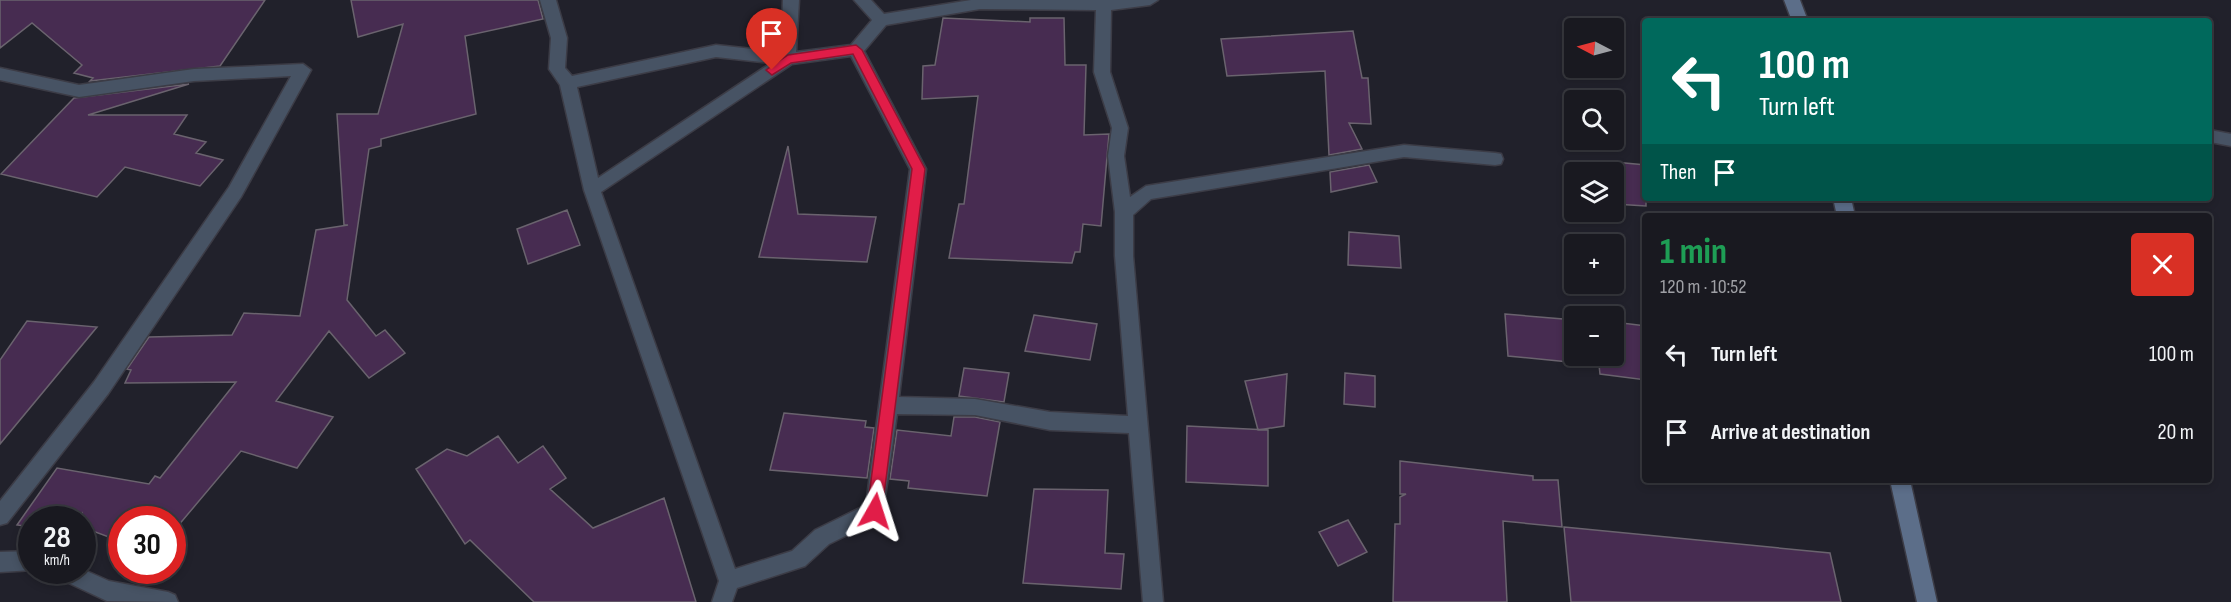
<!DOCTYPE html>
<html lang="en">
<head>
<meta charset="utf-8">
<style>
	:root { --surface:#191920; --page:#26262d; --text:#f1f3f6; --muted:#9fa0a5; --line:#37383e }
	body { margin:0; font-family:"Sofia Sans Condensed",sans-serif; background:var(--page); color:var(--text); height:100vh; display:flex; flex-direction:column; font-size:22px; white-space:nowrap }
	* { box-sizing:border-box; margin:0 }
	p { font-size:20px; color:var(--muted) }
	.icon { flex:none; width:33px; height:33px; fill:none; stroke:currentColor; stroke-width:2; stroke-linecap:round; stroke-linejoin:round }
	.map { position:relative; flex:1; overflow:hidden }
	.sheet { position:absolute; left:1642px; top:213px; width:570px; height:270px; display:flex; flex-direction:column; background:var(--surface); border-radius:6px; box-shadow:0 3px 9px #0003,0 0 0 2px var(--line) }
	.sheet>* { flex:none }
	.banner { position:absolute; left:1642px; top:18px; width:570px; height:183px; border-radius:6px; box-shadow:0 3px 9px #0003,0 0 0 2px var(--line); background:#00695c; color:#fff; overflow:hidden }
	.needle { width:39px; rotate:276deg }
	.tools { position:absolute; left:1564px; top:18px; display:grid; gap:12px }
	.tools a { display:grid; place-items:center; width:60px; height:60px; border-radius:6px; background:var(--surface); box-shadow:0 3px 9px #0003,0 0 0 2px var(--line); font-size:30px }
	.speed { position:absolute; left:18px; top:506px; display:flex; gap:12px; font-size:30px; font-weight:700; text-align:center }
	.speed>* { display:grid; place-content:center; width:78px; height:78px; border-radius:50%; background:var(--surface); box-shadow:0 3px 9px #0003,0 0 0 2px var(--line); line-height:1 }
	.speed small { font-size:15px; font-weight:400 }
	.speed .limit { border:9px solid #d22; background:#fff; color:#111 }
	.pin { position:absolute; display:grid; place-items:center; width:51px; height:51px; color:#fff; margin:-62px -26px; border-radius:50% 50% 50% 0; rotate:-45deg; box-shadow:0 0 6px #0007 }
	.pin .icon { rotate:45deg }
	.me { position:absolute; width:66px; margin:-33px; rotate:6deg; stroke-linejoin:round; filter:drop-shadow(0 0 4px #0008) }
	.turn { display:flex; align-items:center; gap:21px; height:126px; padding:0 18px; font-size:27px }
	.turn .icon { width:78px; height:78px; stroke-width:2.5 }
	.turn b { display:block; font-size:42px; line-height:51px }
	.then { display:flex; align-items:center; height:57px; padding:0 18px; background:#0003; gap:12px; font-size:22px }
	.round { display:grid; place-items:center; flex:none; width:63px; height:63px; border-radius:6px; background:var(--page) }
	.summary { display:flex; align-items:center; justify-content:space-between; height:102px; padding:0 18px }
	h1 { font-size:36px; font-weight:700; line-height:45px; color:#1e9e55 }
	ul { padding:0; list-style:none }
	li { display:flex; align-items:center; gap:18px; height:78px; padding:0 18px }
	li div { flex:1 }
	li b { display:block; font-size:22px }
	li em { font-style:normal }
	.map>svg:first-child { display:block }
	.building { fill:#472c51; stroke:#6a636e; stroke-width:1.5 }
	.lines { fill:none; stroke-linecap:round; stroke-linejoin:round }
	.street-casing { stroke:#3c3c46; stroke-width:3 }
	.secondary-casing { stroke:#3c3c46; stroke-width:3 }
	.street { fill:#475364; fill-rule:evenodd }
	.secondary { fill:#5c6e89; fill-rule:evenodd }
	.route { fill:#e11d48; stroke:#92132f; stroke-width:1.5 }
</style>
</head>
<body>
<div class="map">
<svg width="2231" height="602" viewBox="0 0 2231 602">
	<rect width="100%" height="100%" fill="#21212b"/>
	<!-- building -->
	<path class="building" d="M0 0H265L220 66 90 81 93 78 74 73 82 65 32 23 0 48Z
		M351 0H538L543 19 465 36 476 114 381 139V146L369 149 347 300 376 336 385 330 405 353 369 378 329 331 276 401 333 417 297 468 241 451 172 533V519H122V542L82 527V514L79 519H32V527L17 525 57 468 149 484 155 476 160 478 236 382 125 383 131 370 127 369 149 337 232 335 244 313 300 316 316 230 348 225H344L337 114H378L403 24 358 37Z
		M943 18 1030 22V18H1064L1065 65H1086L1084 135 1109 134 1101 226 1083 224 1080 252H1075L1072 263 949 258 959 204H964L978 96 922 99 923 66 935 65Z
		M1353 31 1362 78H1368L1371 124 1349 123 1362 149 1329 155 1325 71 1227 76 1221 39Z
		M189 84 88 115H187L174 134 206 142 196 153 223 160 200 186 125 167 97 197 1 174 74 98Z
		M788 146 798 214 876 217 867 262 759 257Z
		M1614 162 1646 165V206L1614 204Z
		M1369 165 1377 182 1331 192 1330 172Z
		M567 210 580 245 528 264 517 229Z
		M1349 232 1399 236 1401 268 1348 265Z
		M1505 314 1575 320V356H1614V322L1646 326V380L1600 374 1599 365 1508 356Z
		M1034 315 1097 324 1090 360 1025 351Z
		M27 321 97 327 0 444V360Z
		M964 368 1009 373 1004 402 959 396Z
		M1345 373 1375 376V407L1344 404Z
		M1287 374 1284 426 1258 430 1245 381Z
		M784 413 866 421 865 427 874 428 867 478 770 470Z
		M954 417H975L1000 422 987 496 908 488 909 481 890 479 897 430 951 436Z
		M1187 426 1268 430V486L1186 482Z
		M498 436 518 463 543 446 566 478 550 489 593 528 664 498 696 602H534L470 540 465 544 416 469 447 449 467 456Z
		M1400 461 1533 476V480H1558L1562 527 1503 521 1507 602H1393L1395 524H1400V497L1406 494H1400Z
		M1034 489 1108 490 1105 553 1124 554 1121 589 1023 583Z
		M1348 520 1367 552 1338 566 1319 532Z
		M1564 527 1830 553 1841 602H1571Z"/>
	<g class="lines">
		<!-- street casing -->
		<g class="street-casing">
			<path id="street" d="M540 0H556L567 38 565 68 572 76 716 45 781 52 783 0H799L796 52 851 45 872 20 854 0H871L884 14 971 0H1158L1150 5 1111 10 1110 72 1128 128 1124 156 1130 197 1146 186 1404 145 1495 153 1501 154 1503 159 1501 164 1495 165 1404 157 1151 199 1133 215V256L1163 602H1143L1129 433 1050 430 975 415 897 414 882 518 829 544 805 566 737 588 732 602H712L719 581 584 190 560 85 549 69 551 38ZM980 9 1096 10 1094 72 1112 128 1108 156 1115 212V256L1128 416 1050 412 975 399 899 397 926 169 864 51 886 25ZM851 56 910 169 866 505 815 530 792 551 735 569 601 192 792 64ZM716 57 771 63 598 178 577 87Z
				M303 64 311 70 241 197 108 394 7 523 0 525V501L94 382 229 187 291 76 194 81 79 97 0 80V68L79 85 194 69Z
				M2210 130 2231 134V146L2210 142Z
				M32 551V570H34L0 572V552Z
				M82 569 109 581 168 592 175 595 178 602 107 601 56 577 53 570Z"/>
		</g>
		<!-- secondary casing -->
		<g class="secondary-casing">
			<path id="secondary" d="M1784 0H1800L1808 21H1792Z
				M1833 198H1851L1855 216H1837Z
				M1890 480H1910L1937 602H1917Z"/>
		</g>
		<!-- street -->
		<use href="#street" class="street"/>
		<!-- secondary -->
		<use href="#secondary" class="secondary"/>
	</g>
	<!-- route -->
	<path class="route" d="M856 45 862 50 925 169 882 511 880 516 875 518 869 516 867 511 912 169 853 54 791 63 772 75 766 70 788 55Z"/>
</svg>
<div class="tools">
<a><svg class="needle" viewBox="-14 -14 28 28"><path d="M0-13l5 13h-10z" fill="#e53935"/><path d="M0 13l5-13h-10z" fill="#9fa0a5"/></svg></a>
<a><svg class="icon" aria-label="search" viewBox="0 0 24 24"><circle cx="10" cy="10" r="6"/><path d="M15 15l6 6"/></svg></a>
<a><svg class="icon" aria-label="layers" viewBox="0 0 24 24"><path d="M12 4l9 5-9 5-9-5zM3 14l9 5 9-5"/></svg></a>
<a>+</a>
<a>−</a>
</div>
<div class="speed"><div>28<small>km/h</small></div><div class="limit">30</div></div>
<div class="pin" style="left:772px;top:70px;background:#d93025"><svg class="icon" aria-label="arrive" viewBox="0 0 24 24"><path d="M6 21V4h12l-3 4 3 4H6"/></svg></div>
<svg class="me" style="left:875px;top:511px" viewBox="-20 -20 40 40"><path d="M0-17L14 15 0 8-14 15z" fill="#e11d48" stroke="#fff" stroke-width="4"/></svg>
<div class="banner">
<div class="turn"><svg class="icon" aria-label="left" viewBox="0 0 24 24"><path d="M17 20v-9H6M10 6l-5 5 5 5"/></svg><div><b>100 m</b>Turn left</div></div>
<div class="then">Then<svg class="icon" aria-label="arrive" viewBox="0 0 24 24"><path d="M6 21V4h12l-3 4 3 4H6"/></svg></div>
</div>
<section class="sheet">
<div class="summary"><div><h1>1 min</h1><p>120 m · 10:52</p></div><a class="round" style="background:#d93025;color:#fff"><svg class="icon" aria-label="close" viewBox="0 0 24 24"><path d="M6 6l12 12M18 6L6 18"/></svg></a></div>
<ul>
<li><svg class="icon" aria-label="left" viewBox="0 0 24 24"><path d="M17 20v-9H6M10 6l-5 5 5 5"/></svg><div><b>Turn left</b></div><em>100 m</em></li>
<li><svg class="icon" aria-label="arrive" viewBox="0 0 24 24"><path d="M6 21V4h12l-3 4 3 4H6"/></svg><div><b>Arrive at destination</b></div><em>20 m</em></li>
</ul>
</section>
</div>
</body>
</html>
